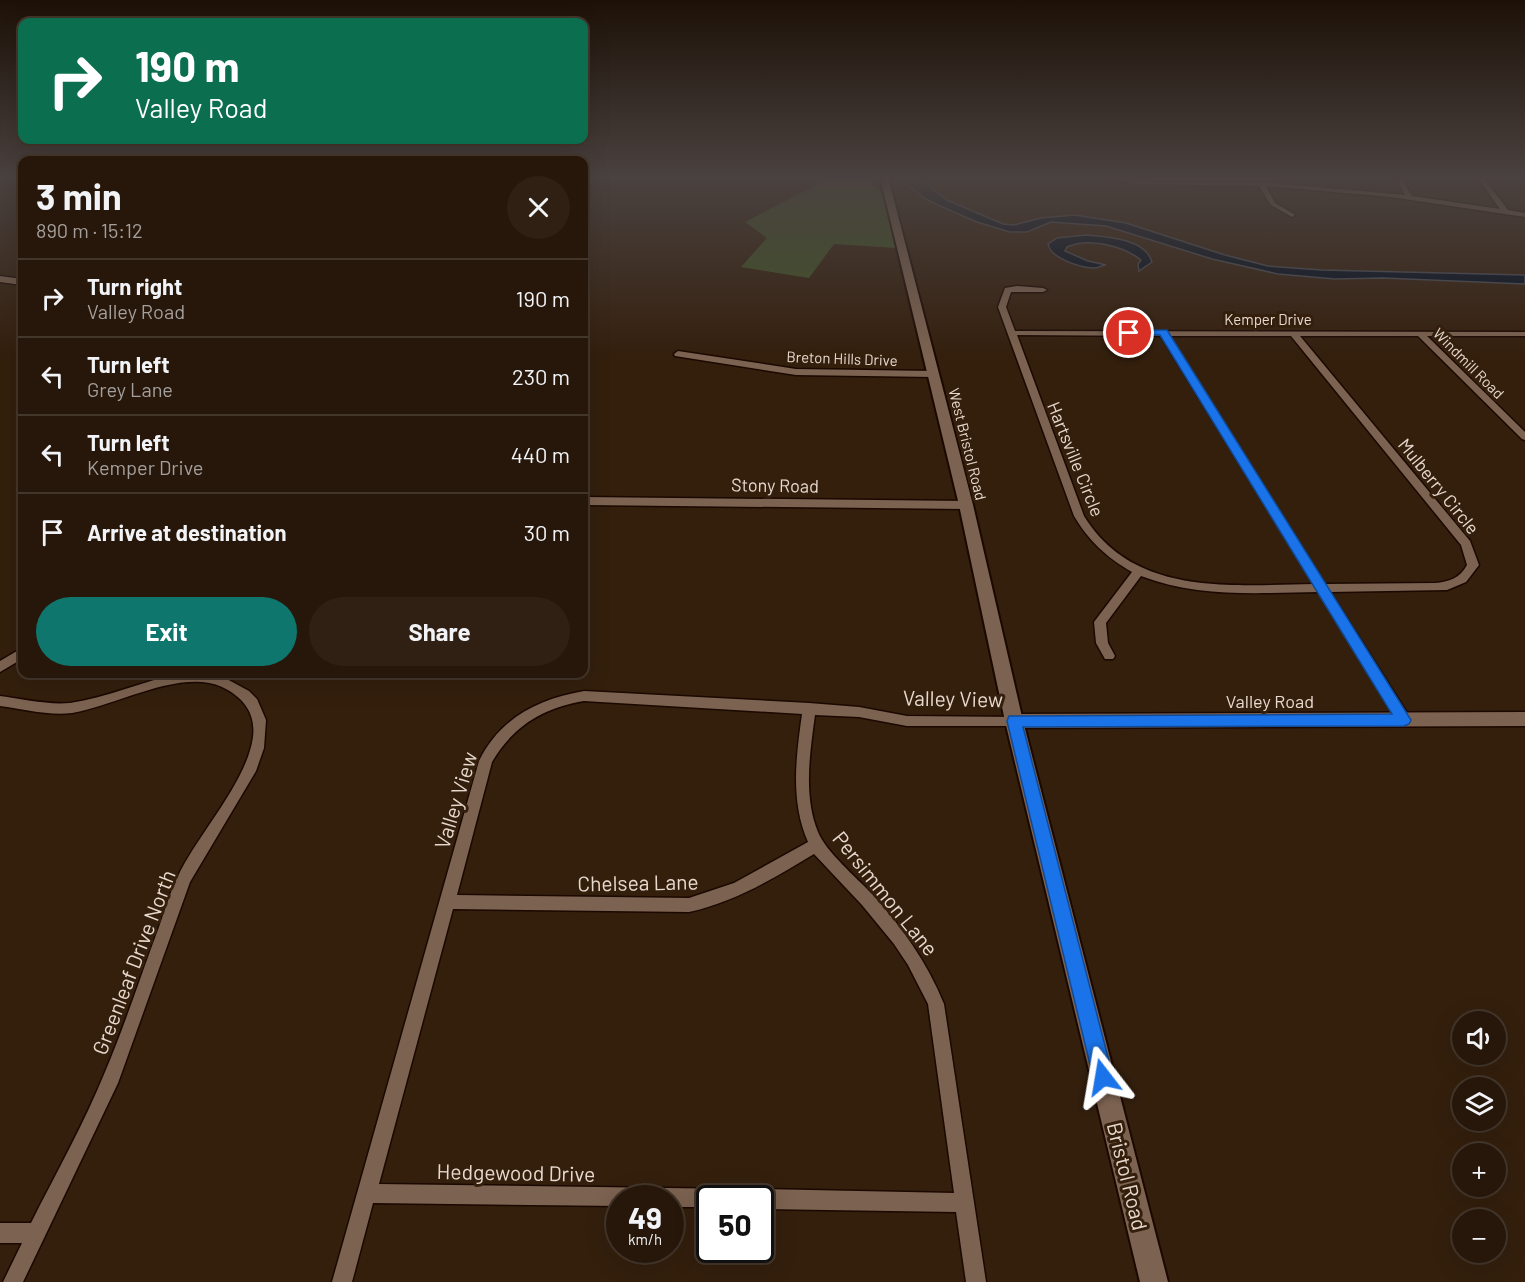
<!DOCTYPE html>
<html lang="en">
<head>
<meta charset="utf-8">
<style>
	:root { --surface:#27170a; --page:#2f2013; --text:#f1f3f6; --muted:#a49f9c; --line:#43362b; --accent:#0f766e }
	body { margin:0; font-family:Barlow,sans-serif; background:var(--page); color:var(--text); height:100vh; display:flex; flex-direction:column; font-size:22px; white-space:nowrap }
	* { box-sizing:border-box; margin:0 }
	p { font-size:20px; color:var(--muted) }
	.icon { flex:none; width:33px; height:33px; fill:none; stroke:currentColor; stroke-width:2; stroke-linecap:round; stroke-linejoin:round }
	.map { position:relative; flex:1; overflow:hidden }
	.sheet { position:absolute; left:18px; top:156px; width:570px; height:522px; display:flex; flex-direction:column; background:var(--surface); border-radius:12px; box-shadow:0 6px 24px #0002,0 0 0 2px var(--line) }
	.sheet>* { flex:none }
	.guide { position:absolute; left:18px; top:18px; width:570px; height:126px; border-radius:12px; box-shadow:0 6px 24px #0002,0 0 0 2px var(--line); background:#0b6e4f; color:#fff; overflow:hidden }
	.fabs { position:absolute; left:1452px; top:1011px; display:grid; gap:12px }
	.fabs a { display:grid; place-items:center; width:54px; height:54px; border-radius:50%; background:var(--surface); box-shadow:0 6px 24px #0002,0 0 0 2px var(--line); font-size:30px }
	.speed { position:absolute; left:606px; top:1185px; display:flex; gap:12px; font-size:30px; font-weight:700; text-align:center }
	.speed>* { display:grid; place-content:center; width:78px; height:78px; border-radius:50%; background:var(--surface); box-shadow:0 6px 24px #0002,0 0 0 2px var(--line); line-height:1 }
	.speed small { font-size:15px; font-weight:400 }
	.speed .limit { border:3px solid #111; border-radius:9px; background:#fff; color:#111 }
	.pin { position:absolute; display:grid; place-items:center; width:51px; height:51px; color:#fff; margin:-26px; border:3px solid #fff; border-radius:50%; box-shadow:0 2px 6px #0007 }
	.me { position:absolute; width:66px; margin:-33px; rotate:346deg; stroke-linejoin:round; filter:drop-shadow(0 0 4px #0008) }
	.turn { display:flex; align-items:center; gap:21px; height:126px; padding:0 18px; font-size:27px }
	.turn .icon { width:78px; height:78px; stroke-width:2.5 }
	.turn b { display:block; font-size:42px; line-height:51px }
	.round { display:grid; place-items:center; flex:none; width:63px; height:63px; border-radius:32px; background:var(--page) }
	.summary { display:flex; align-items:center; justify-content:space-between; height:102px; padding:0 18px }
	h1 { font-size:36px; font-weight:700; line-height:45px }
	.primary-button { display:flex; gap:12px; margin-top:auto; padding:12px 18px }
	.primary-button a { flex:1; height:69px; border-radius:36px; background:var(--accent); color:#fff; font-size:24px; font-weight:700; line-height:69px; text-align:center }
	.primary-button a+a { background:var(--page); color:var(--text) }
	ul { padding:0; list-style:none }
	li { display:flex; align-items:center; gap:18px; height:78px; padding:0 18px; border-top:2px solid var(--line) }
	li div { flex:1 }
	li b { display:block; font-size:22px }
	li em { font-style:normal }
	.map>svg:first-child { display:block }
	.green { fill:#3f5425 }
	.water { fill:#000d20; stroke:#464a54; stroke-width:1.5 }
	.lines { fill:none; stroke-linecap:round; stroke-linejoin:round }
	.minor-casing { stroke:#1b0800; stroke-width:3 }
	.tertiary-casing { stroke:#1b0800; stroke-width:3 }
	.secondary-casing { stroke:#1b0800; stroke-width:4 }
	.minor { fill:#7c6250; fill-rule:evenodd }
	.tertiary { fill:#7c6250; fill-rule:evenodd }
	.secondary { fill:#7c6250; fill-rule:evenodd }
	.route { fill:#1a73e8; stroke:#114b97; stroke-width:1.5 }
	.labels { text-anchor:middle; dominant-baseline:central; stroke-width:6; stroke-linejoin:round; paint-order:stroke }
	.far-street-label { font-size:15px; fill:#e8d9ce; stroke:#341f0d }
	.street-label { font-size:18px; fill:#e8d9ce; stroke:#341f0d }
	.near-street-label { font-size:21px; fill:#e8d9ce; stroke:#341f0d }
</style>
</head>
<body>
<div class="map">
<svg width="1525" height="1282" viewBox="0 0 1525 1282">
	<rect width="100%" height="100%" fill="#341f0d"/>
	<!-- green -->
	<path class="green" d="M832 177H867L882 194 896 248 834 244 809 278 741 267 767 238 745 222Z"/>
	<!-- water -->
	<path class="water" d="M898 177H917L947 200 1003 224 1014 225 1041 218 1075 215 1126 223 1225 255 1268 266 1322 270 1525 275V284L1383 278 1335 279 1278 274 1212 259 1106 226 1051 222 1027 232H1010L977 222 940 206 924 198Z
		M1086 235C1107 237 1145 238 1152 262L1139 271 1138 264 1141 260C1123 246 1089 237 1067 247L1065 251 1088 261 1106 265C1100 265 1099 269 1092 268 1079 267 1050 258 1048 244L1057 238Z"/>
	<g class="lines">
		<!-- minor casing -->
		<g class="minor-casing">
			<path id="minor" d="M1094 177 1156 182H1261L1405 195 1395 177H1401L1412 196 1500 209 1477 177H1483L1508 210 1525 213V217L1391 197 1266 186 1275 203 1294 214 1295 215 1292 217 1271 205 1259 186 1136 184Z
				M1017 286 1043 288 1047 290 1043 292H1011L1006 307 1015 331 1525 332V336H1427L1525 432V440L1522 439 1418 336H1300L1470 541 1479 565 1466 582 1447 590 1330 592 1409 716 1410 720 1409 724 1404 725 1399 724 1319 592C1258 593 1198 598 1141 576L1106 623 1108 643 1115 656 1113 659H1105L1096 643 1094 622 1132 572C1106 557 1089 541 1074 516L998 307 1005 288ZM1017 335 1161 336 1314 584C1231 585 1134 597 1084 516ZM1169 336H1291L1461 545 1467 565C1460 578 1449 582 1435 583L1325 584Z
				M678 351 796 369 934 371 938 374 934 377 796 375 675 356 674 354Z
				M22 648V659L0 672V661Z
				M179 674H208L225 678 249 691 257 699 266 720 264 748 256 771 190 882 118 1083 23 1282H3L22 1243H0V1223H31C56 1173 84 1124 105 1072 125 1025 141 975 159 927 165 910 170 892 178 876 198 834 247 782 253 737 256 713 243 697 222 687 181 668 115 706 72 713 49 716 23 709 0 706V696C23 699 47 705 70 703 107 698 142 681 179 674Z
				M584 691 809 703 859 707 907 716 1019 717 1021 721 1019 725 1014 726H907L859 717 815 715C810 752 803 796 818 832 826 852 857 878 872 894 902 927 927 962 944 1004L986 1282H966L956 1212 760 1209V1198H751L753 1192 760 1189 954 1193 928 1004 908 965 894 944 862 905 814 854C774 878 735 902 689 912L453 909 379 1184 737 1189 744 1191 746 1198H710V1207H670V1198H620V1206L373 1203 352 1282H332L479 761C500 718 538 699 584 691ZM584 701 802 714C796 757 790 801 808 842L734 883 689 898 457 895 492 762C513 726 543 708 584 701Z"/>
		</g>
		<!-- tertiary casing -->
		<g class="tertiary-casing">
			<path id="tertiary" d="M0 276 22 279V285L0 282Z
				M584 497 966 501 972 505 966 509 584 505Z
				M1525 712V726L1014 728 1008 726 1006 721 1008 716 1014 714Z"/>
		</g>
		<!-- secondary casing -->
		<g class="secondary-casing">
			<path id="secondary" d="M880 177H888L973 505 1023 721 1168 1282H1140L1005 721 959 505Z"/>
		</g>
		<!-- minor -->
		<use href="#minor" class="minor"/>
		<!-- tertiary -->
		<use href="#tertiary" class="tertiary"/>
		<!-- secondary -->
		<use href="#secondary" class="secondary"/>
	</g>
	<!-- sky -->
	<linearGradient id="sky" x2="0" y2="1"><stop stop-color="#1d1107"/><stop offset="0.5" stop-color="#4a4240"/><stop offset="1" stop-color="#4a4240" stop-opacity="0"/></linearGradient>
	<rect width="1525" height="356" fill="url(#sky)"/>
	<!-- route -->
	<path class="route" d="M1167 330 1411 720 1409 724 1404 726 1023 727 1113 1077 1110 1084 1103 1087 1096 1084 1093 1077 1007 721 1009 716 1392 714 1160 335H1129L1124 333 1129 330Z"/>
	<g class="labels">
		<!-- far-street labels -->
		<g class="far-street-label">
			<text x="1268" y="319">Kemper Drive</text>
			<text transform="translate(842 358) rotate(2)">Breton Hills Drive</text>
			<text transform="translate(1469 363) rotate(45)">Windmill Road</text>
			<text transform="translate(968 444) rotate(76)">West Bristol Road</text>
		</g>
		<!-- street labels -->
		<g class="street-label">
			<text transform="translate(1076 459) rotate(68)">Hartsville Circle</text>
			<text transform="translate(775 485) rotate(1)">Stony Road</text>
			<text transform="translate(1439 486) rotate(51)">Mulberry Circle</text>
			<text x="1270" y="701">Valley Road</text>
		</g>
		<!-- near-street labels -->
		<g class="near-street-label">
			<text transform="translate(953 698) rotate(1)">Valley View</text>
			<text transform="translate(455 800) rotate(-73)">Valley View</text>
			<text transform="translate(638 882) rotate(-1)">Chelsea Lane</text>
			<text transform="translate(886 893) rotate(51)">Persimmon Lane</text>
			<text transform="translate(133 962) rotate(-69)">Greenleaf Drive North</text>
			<text transform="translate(516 1172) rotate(1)">Hedgewood Drive</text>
			<text transform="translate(1128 1176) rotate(76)">Bristol Road</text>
		</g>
	</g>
</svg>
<div class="fabs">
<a><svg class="icon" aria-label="sound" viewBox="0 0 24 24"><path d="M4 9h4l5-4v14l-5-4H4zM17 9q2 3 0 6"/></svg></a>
<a><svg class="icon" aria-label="layers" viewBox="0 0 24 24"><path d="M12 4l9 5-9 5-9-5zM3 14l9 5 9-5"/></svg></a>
<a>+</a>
<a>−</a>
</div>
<div class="speed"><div>49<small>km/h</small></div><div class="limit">50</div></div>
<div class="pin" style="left:1129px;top:333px;background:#d93025"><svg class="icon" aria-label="arrive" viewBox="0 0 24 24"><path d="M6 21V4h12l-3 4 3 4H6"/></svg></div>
<svg class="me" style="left:1103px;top:1077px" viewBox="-20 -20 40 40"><path d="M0-17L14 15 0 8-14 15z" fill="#1a73e8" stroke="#fff" stroke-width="4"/></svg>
<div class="guide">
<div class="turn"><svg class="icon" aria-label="right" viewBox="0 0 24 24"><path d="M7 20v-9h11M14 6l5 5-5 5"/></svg><div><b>190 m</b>Valley Road</div></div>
</div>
<section class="sheet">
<div class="summary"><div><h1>3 min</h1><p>890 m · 15:12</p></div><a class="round"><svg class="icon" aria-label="close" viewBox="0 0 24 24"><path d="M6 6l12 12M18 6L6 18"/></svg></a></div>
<ul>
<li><svg class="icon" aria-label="right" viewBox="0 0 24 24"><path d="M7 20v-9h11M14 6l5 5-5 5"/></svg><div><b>Turn right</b><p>Valley Road</p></div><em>190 m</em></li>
<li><svg class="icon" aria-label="left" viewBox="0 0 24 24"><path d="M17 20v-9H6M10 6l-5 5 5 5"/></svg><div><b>Turn left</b><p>Grey Lane</p></div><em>230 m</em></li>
<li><svg class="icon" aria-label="left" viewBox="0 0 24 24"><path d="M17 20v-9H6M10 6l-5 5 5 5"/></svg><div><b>Turn left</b><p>Kemper Drive</p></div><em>440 m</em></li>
<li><svg class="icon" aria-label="arrive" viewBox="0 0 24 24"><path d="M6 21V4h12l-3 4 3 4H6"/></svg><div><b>Arrive at destination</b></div><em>30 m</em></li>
</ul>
<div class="primary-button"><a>Exit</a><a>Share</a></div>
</section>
</div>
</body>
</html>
